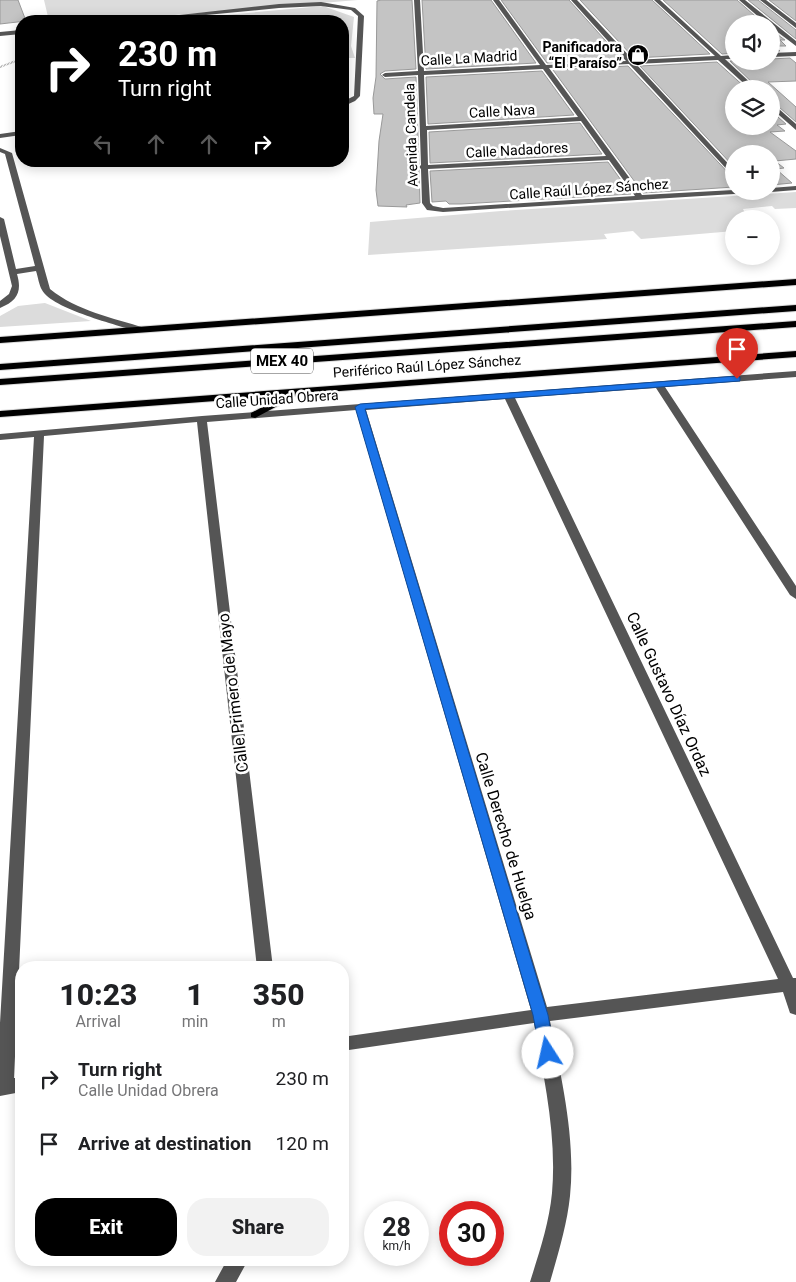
<!DOCTYPE html>
<html lang="en">
<head>
<meta charset="utf-8">
<style>
	:root { --surface:#fff; --page:#f2f2f2; --text:#202124; --muted:#757577; --accent:#000 }
	body { margin:0; font-family:Roboto,sans-serif; background:var(--page); color:var(--text); height:100vh; display:flex; flex-direction:column; font-size:19px; white-space:nowrap }
	* { box-sizing:border-box; margin:0 }
	p { font-size:16px; color:var(--muted) }
	.icon { flex:none; width:28px; height:28px; fill:none; stroke:currentColor; stroke-width:2; stroke-linecap:round; stroke-linejoin:round }
	.map { position:relative; flex:1; overflow:hidden }
	.drawer { position:absolute; left:15px; top:961px; width:334px; height:305px; display:flex; flex-direction:column; background:var(--surface); border-radius:20px; box-shadow:0 2px 12px #0003 }
	.drawer>* { flex:none }
	.guide { position:absolute; left:15px; top:15px; width:334px; height:152px; border-radius:20px; box-shadow:0 2px 12px #0003; background:#000; color:#fff; overflow:hidden }
	.buttons { position:absolute; left:725px; top:15px; display:grid; gap:10px }
	.buttons a { display:grid; place-items:center; width:55px; height:55px; border-radius:50%; background:var(--surface); box-shadow:0 2px 12px #0003; font-size:25px }
	.speed { position:absolute; left:364px; top:1201px; display:flex; gap:10px; font-size:25px; font-weight:700; text-align:center }
	.speed>* { display:grid; place-content:center; width:65px; height:65px; border-radius:50%; background:var(--surface); box-shadow:0 2px 12px #0003; line-height:1 }
	.speed small { font-size:12px; font-weight:400 }
	.speed .limit { border:8px solid #d22; background:#fff; color:#111 }
	.pin { position:absolute; display:grid; place-items:center; width:42px; height:42px; color:#fff; margin:-51px -21px; border-radius:50% 50% 50% 0; rotate:-45deg; box-shadow:0 0 5px #0007 }
	.pin .icon { rotate:45deg }
	.me { position:absolute; width:55px; margin:-28px; rotate:350deg; stroke-linejoin:round; filter:drop-shadow(0 0 4px #0008) }
	.turn { display:flex; align-items:center; gap:18px; height:105px; padding:0 20px; font-size:22px }
	.turn .icon { width:65px; height:65px; stroke-width:2.5 }
	.turn b { display:block; font-size:35px; line-height:42px }
	.lanes { display:flex; align-items:center; height:48px; padding:0 20px; background:#0003; justify-content:center; gap:25px; direction:ltr }
	.lanes .off { opacity:.35 }
	.eta { display:flex; justify-content:space-evenly; align-items:center; height:85px; text-align:center }
	.eta b { font-size:30px; font-weight:800; line-height:35px }
	.action { display:flex; gap:10px; margin-top:auto; padding:10px 20px }
	.action a { flex:1; height:58px; border-radius:20px; background:var(--accent); color:#fff; font-size:20px; font-weight:800; line-height:58px; text-align:center }
	.action a+a { background:var(--page); color:var(--text) }
	ul { padding:0; list-style:none }
	li { display:flex; align-items:center; gap:15px; height:65px; padding:0 20px }
	li div { flex:1 }
	li b { display:block; font-size:19px }
	li em { font-style:normal }
	.map>svg:first-child { display:block }
	.green { fill:#dcdcdc }
	.building { fill:#c4c4c4; stroke:#999 }
	.lines { fill:none; stroke-linecap:round; stroke-linejoin:round }
	.major-casing { stroke:#dbdbdb; stroke-width:2 }
	.highway-casing { stroke:#dbdbdb; stroke-width:2 }
	.path { stroke:#777; stroke-width:2; stroke-dasharray:0.5 1; stroke-linecap:butt }
	.minor { fill:#555; fill-rule:evenodd }
	.major { fill:#000; fill-rule:evenodd }
	.highway { fill:#000; fill-rule:evenodd }
	.route { fill:#1a73e8; stroke:#114b97 }
	.labels { text-anchor:middle; dominant-baseline:central; stroke-width:5; stroke-linejoin:round; paint-order:stroke }
	.far-poi-label { font-size:14px; font-weight:bold; fill:#000; stroke:#fff; text-anchor:end }
	.far-street-label { font-size:14px; fill:#000; stroke:#fff }
	.shield { fill:#fff; stroke:#4c4c4c; stroke-width:1 }
	.shield-label { font-size:15px; font-weight:bold; fill:#000 }
	.street-label { font-size:16px; fill:#000; stroke:#fff }
</style>
</head>
<body>
<div class="map">
<svg width="796" height="1282" viewBox="0 0 796 1282">
	<rect width="100%" height="100%" fill="#fff"/>
	<!-- green -->
	<path class="green" d="M44 0H358L102 21H49Z
		M323 6 354 17 351 46 355 58H349L348 65H343L342 21H159Z
		M796 192V208L775 209 772 206 743 209 748 219H734V231L641 239 633 231 604 234 607 239 368 255 370 222 501 211Z
		M45 303 91 321 0 327V316L18 306Z"/>
	<!-- building -->
	<path class="building" d="M0 0H18L26 21 0 24Z
		M381 0H412L416 69 385 71 380 74 385 79 416 77 419 164 417 167 419 170 420 203 406 205 407 207 378 206 376 190 379 141 383 114H374L373 98 376 77 377 1Z
		M422 0H491L536 63 426 69Z
		M501 0H569L622 59 547 63Z
		M580 0H652L710 54 634 58Z
		M663 0H737L764 24H734V53L722 54Z
		M748 0H758L796 30V39Z
		M769 0H796V21Z
		M771 30 785 40H780L786 46H775L780 51H771Z
		M790 58 796 63V81L768 82 796 107V122L771 100V89H759L730 61H771V59Z
		M717 62 747 89H734V126H771V111L786 124 777 125 785 131 770 132 796 151V159L775 161 784 168 776 169 792 183 771 185V154H734V167L640 66Z
		M628 66 734 179V187L643 193 553 70Z
		M542 71 574 115 428 124 426 77Z
		M580 123 602 154 430 163 429 132Z
		M608 162 631 194 461 204H449L446 201 432 202 430 171Z"/>
	<g class="lines">
		<!-- major casing -->
		<g class="major-casing">
			<path id="major" d="M796 279V285L0 343V337Z
				M796 351V357L300 394 255 418 251 417V413L283 396 0 417V411Z"/>
		</g>
		<!-- highway casing -->
		<g class="highway-casing">
			<path id="highway" d="M796 305V311L0 370V364Z
				M796 321V327L0 385V379Z"/>
		</g>
		<!-- path -->
		<path class="path" d="M0 67 21 59"/>
		<!-- minor -->
		<path class="minor" d="M414 0H420L424 71 540 65 493 0H499L546 65 626 61 571 0H577L633 60 715 56 654 0H660L721 56 734 55V59H725L757 89H750L718 60 636 64 734 170V177L629 64 549 68 642 195 734 190V191H754L750 193 443 212 427 210 422 203 421 169 419 167 421 165 418 75 385 77 382 75 385 73 418 71ZM543 69 578 117 426 126 424 75ZM581 121 606 156 428 165 427 130ZM609 160 635 196 443 208 433 206 430 203 428 169Z
			M739 0H745L796 41V46L771 27V24H767Z
			M760 0H766L796 23V28Z
			M321 2 355 8 364 16 360 96 355 101 342 107V102L354 96 358 16 351 10 321 6 279 8 143 21H125L279 4Z
			M21 30V34L0 36V32Z
			M796 52V56L771 57V53Z
			M771 102 796 124V130L771 108Z
			M21 131V135L0 138V134Z
			M0 148 12 153 50 289C77 311 113 318 145 328V332H139C118 325 52 309 42 290 39 285 38 277 36 271L17 274C22 291 18 301 0 308V301L9 294 12 286 0 236V217L4 219 16 269 35 266 5 154 0 152Z
			M796 186V190L771 192 768 191H771V188Z
			M796 371V377L665 387 796 586V599L790 595 656 388 515 398 793 978H796V1015L790 1013 783 992 550 1021C561 1077 576 1138 570 1196 567 1225 558 1254 550 1282H530C539 1253 549 1224 552 1193 557 1136 544 1078 534 1023L342 1051V1037L531 1010 356 410 207 422 273 968H257L197 422 44 436 14 1078H21V1092L0 1096V1023L34 437 0 440V434L202 416ZM505 399 778 979 547 1007 366 410Z
			M227 1260H248L236 1282H215Z"/>
		<!-- major -->
		<use href="#major" class="major"/>
		<!-- highway -->
		<use href="#highway" class="highway"/>
	</g>
	<!-- route -->
	<path class="route" d="M737 376 740 377V381L365 409 548 1015 555 1053 553 1058 548 1059 542 1058 540 1053 533 1015 355 407 360 404Z"/>
	<!-- icons -->
	<defs>
		<g id="shop-disc" transform="scale(1.125)"><circle r="9.5" fill="#000" stroke="#fff"/><path d="M-5-2.5h2.3a2.7 3.5 0 0 1 5.4 0H5L5.5 6h-11ZM-1.5-2.5h3a1.5 2.3 0 0 0-3 0Z" fill="#fff"/></g>
	</defs>
	<g fill-rule="evenodd">
		<use href="#shop-disc" x="638" y="55"/>
	</g>
	<g class="labels">
		<!-- far-poi labels -->
		<g class="far-poi-label">
			<text x="622" y="47">Panificadora<tspan x="622" dy="16">“El Paraíso”</tspan></text>
		</g>
		<!-- far-street labels -->
		<g class="far-street-label">
			<text transform="translate(469 58) rotate(-3)">Calle La Madrid</text>
			<text transform="translate(502 111) rotate(-3)">Calle Nava</text>
			<text transform="translate(411 135) rotate(-92)">Avenida Candela</text>
			<text transform="translate(517 150) rotate(-3)">Calle Nadadores</text>
			<text transform="translate(589 189) rotate(-4)">Calle Raúl López Sánchez</text>
			<text transform="translate(427 366) rotate(-4)">Periférico Raúl López Sánchez</text>
			<text transform="translate(277 399) rotate(-4)">Calle Unidad Obrera</text>
		</g>
		<!-- shield labels -->
		<rect class="shield" x="251" y="348.5" width="62" height="25" rx="4"/>
		<g class="shield-label">
			<text x="282" y="361">MEX 40</text>
		</g>
		<!-- street labels -->
		<g class="street-label">
			<text transform="translate(233 693) rotate(-97)">Calle Primero de Mayo</text>
			<text transform="translate(669 694) rotate(65)">Calle Gustavo Díaz Ordaz</text>
			<text transform="translate(506 836) rotate(73)">Calle Derecho de Huelga</text>
		</g>
	</g>
</svg>
<div class="buttons">
<a><svg class="icon" aria-label="sound" viewBox="0 0 24 24"><path d="M4 9h4l5-4v14l-5-4H4zM17 9q2 3 0 6"/></svg></a>
<a><svg class="icon" aria-label="layers" viewBox="0 0 24 24"><path d="M12 4l9 5-9 5-9-5zM3 14l9 5 9-5"/></svg></a>
<a>+</a>
<a>−</a>
</div>
<div class="speed"><div>28<small>km/h</small></div><div class="limit">30</div></div>
<div class="pin" style="left:737px;top:379px;background:#d93025"><svg class="icon" aria-label="arrive" viewBox="0 0 24 24"><path d="M6 21V4h12l-3 4 3 4H6"/></svg></div>
<svg class="me" style="left:548px;top:1053px" viewBox="-20 -20 40 40"><circle r="19" fill="#fff"/><path d="M0-13L10 11 0 6-10 11z" fill="#1a73e8"/></svg>
<div class="guide">
<div class="turn"><svg class="icon" aria-label="right" viewBox="0 0 24 24"><path d="M7 20v-9h11M14 6l5 5-5 5"/></svg><div><b>230 m</b>Turn right</div></div>
<div class="lanes"><svg class="icon off" aria-label="left" viewBox="0 0 24 24"><path d="M17 20v-9H6M10 6l-5 5 5 5"/></svg><svg class="icon off" aria-label="ahead" viewBox="0 0 24 24"><path d="M12 20V5M6 11l6-6 6 6"/></svg><svg class="icon off" aria-label="ahead" viewBox="0 0 24 24"><path d="M12 20V5M6 11l6-6 6 6"/></svg><svg class="icon" aria-label="right" viewBox="0 0 24 24"><path d="M7 20v-9h11M14 6l5 5-5 5"/></svg></div>
</div>
<section class="drawer">
<div class="eta">
<div><b>10:23</b><p>Arrival</p></div>
<div><b>1</b><p>min</p></div>
<div><b>350</b><p>m</p></div>
</div>
<ul>
<li><svg class="icon" aria-label="right" viewBox="0 0 24 24"><path d="M7 20v-9h11M14 6l5 5-5 5"/></svg><div><b>Turn right</b><p>Calle Unidad Obrera</p></div><em>230 m</em></li>
<li><svg class="icon" aria-label="arrive" viewBox="0 0 24 24"><path d="M6 21V4h12l-3 4 3 4H6"/></svg><div><b>Arrive at destination</b></div><em>120 m</em></li>
</ul>
<div class="action"><a>Exit</a><a>Share</a></div>
</section>
</div>
</body>
</html>
